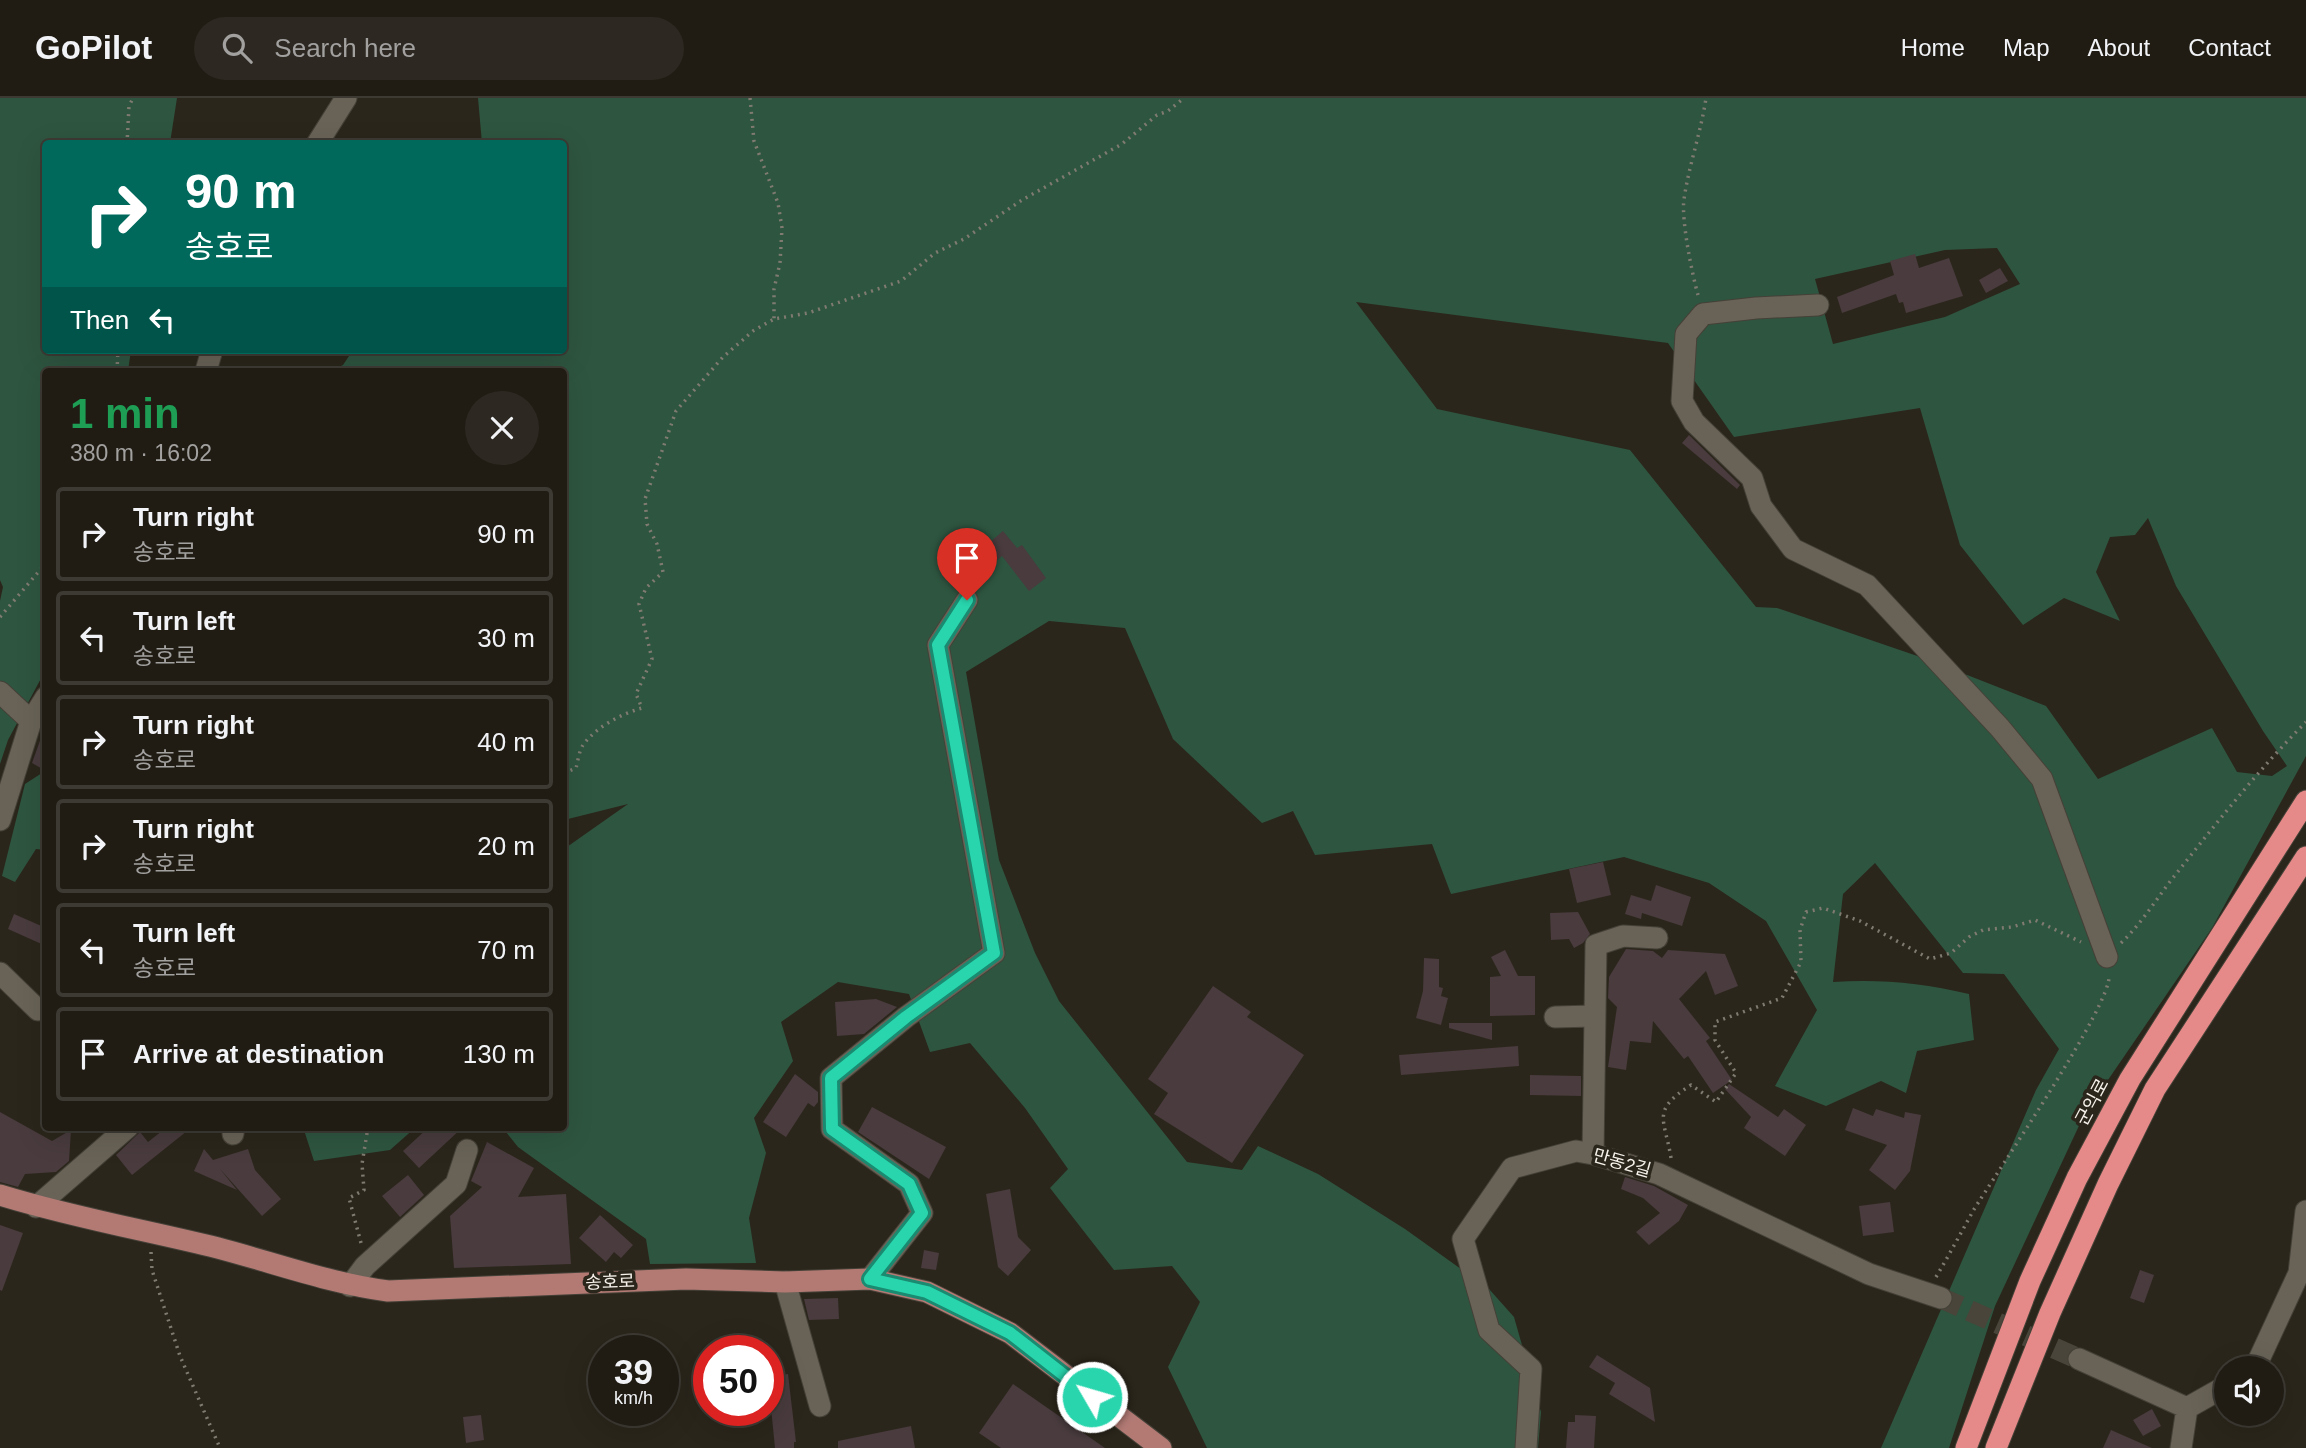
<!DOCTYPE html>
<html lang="en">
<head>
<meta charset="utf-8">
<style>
	:root { --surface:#201c14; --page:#2d2922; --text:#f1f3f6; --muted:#a2a1a0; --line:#3d3a34 }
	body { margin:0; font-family:Arial,"Noto Sans KR",sans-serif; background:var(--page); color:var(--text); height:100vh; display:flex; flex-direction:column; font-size:26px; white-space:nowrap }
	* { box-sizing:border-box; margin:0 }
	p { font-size:23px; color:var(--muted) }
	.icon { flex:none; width:38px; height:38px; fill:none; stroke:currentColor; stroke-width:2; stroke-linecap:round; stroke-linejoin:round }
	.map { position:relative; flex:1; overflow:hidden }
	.side { position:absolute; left:42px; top:270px; width:525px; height:763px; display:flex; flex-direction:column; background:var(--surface); border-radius:7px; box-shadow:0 7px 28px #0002,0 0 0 2px var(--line) }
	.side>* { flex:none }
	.banner { position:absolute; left:42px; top:42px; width:525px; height:214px; border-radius:7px; box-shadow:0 7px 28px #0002,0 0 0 2px var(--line); background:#00695c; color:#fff; overflow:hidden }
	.buttons { position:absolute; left:2214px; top:1258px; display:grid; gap:14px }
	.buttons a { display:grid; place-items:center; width:70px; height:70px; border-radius:50%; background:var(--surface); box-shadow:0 7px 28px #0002,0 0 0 2px var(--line); font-size:35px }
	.speed { position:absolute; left:588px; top:1237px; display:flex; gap:14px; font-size:35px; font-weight:700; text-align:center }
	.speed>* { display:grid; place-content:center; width:91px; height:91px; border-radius:50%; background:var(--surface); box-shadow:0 7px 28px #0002,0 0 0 2px var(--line); line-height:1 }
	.speed small { font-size:18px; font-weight:400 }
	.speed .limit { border:10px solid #d22; background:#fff; color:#111 }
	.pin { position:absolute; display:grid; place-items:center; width:60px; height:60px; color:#fff; margin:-72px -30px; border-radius:50% 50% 50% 0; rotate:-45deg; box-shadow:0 0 7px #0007 }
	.pin .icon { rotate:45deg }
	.me { position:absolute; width:77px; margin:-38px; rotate:308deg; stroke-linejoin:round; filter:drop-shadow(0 0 5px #0008) }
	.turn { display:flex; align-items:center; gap:24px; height:147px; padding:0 28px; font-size:32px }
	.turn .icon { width:91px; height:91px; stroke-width:2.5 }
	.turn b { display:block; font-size:49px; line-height:60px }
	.then { display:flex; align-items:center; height:66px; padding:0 28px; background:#0003; gap:14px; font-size:26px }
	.round { display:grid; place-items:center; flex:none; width:74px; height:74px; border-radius:37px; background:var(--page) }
	.summary { display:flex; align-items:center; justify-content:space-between; height:119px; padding:0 28px }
	h1 { font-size:42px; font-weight:700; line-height:52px; color:#1e9e55 }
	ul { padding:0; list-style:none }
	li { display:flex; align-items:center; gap:21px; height:94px; margin:0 14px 10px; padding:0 14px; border:4px solid var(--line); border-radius:7px }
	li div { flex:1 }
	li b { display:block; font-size:26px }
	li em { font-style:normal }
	header { display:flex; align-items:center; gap:42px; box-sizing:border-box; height:98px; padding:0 35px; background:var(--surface); border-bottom:2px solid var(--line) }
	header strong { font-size:33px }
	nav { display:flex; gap:38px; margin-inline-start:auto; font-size:24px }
	.search { width:490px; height:63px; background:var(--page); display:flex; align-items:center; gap:18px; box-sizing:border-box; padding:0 24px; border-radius:38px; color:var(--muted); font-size:26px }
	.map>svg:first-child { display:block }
	.green { fill:#2e5540; fill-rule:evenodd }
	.building { fill:#493b3e }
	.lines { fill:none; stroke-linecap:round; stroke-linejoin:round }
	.minor-tunnel { stroke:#49453a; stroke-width:21; stroke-dasharray:21 10; stroke-linecap:butt }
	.minor-casing { stroke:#454138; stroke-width:23 }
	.major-casing { stroke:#454138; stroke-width:23 }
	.highway-casing { stroke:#454138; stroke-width:23 }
	.path { stroke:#7f7b71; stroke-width:3.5; stroke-dasharray:2 5; stroke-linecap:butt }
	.minor { stroke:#696357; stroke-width:21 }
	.major { stroke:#b37a74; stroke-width:21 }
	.highway { stroke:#e58a88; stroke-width:21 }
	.route-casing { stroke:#1a8a70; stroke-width:18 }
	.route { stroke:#28d5ad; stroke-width:12 }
	.labels { text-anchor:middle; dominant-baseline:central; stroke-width:7; stroke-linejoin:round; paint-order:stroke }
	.street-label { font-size:18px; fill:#f6f2eb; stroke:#2b261b }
</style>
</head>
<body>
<header>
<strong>GoPilot</strong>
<div class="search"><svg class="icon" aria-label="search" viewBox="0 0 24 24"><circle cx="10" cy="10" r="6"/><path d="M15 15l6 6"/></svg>Search here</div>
<nav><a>Home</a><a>Map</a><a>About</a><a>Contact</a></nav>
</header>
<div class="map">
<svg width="2306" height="1350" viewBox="0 0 2306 1350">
	<rect width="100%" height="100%" fill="#2b261b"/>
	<!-- green -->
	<path class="green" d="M0 0H177L170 45 46 46V252H131L128 273H46L45 573 8 642 0 666V503L3 489 0 482Z
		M478 0H2306V658L2212 830 2084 1017 1995 1208 1949 1350H1881L2036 992 2059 951 2004 876 1963 875 1875 765 1843 796 1833 884C1881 881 1922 885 1969 896L1974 942 1917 953 1906 995 1881 983 1826 1008 1775 988 1817 912 1766 823 1709 785 1624 759 1451 796 1432 746 1315 757 1293 713 1262 725 1173 641 1125 530 1049 523 966 574 999 762 1035 855 1059 903 1187 1064 1242 1072 1258 1048 1318 1076 1405 1131 1489 1191 1514 1219 1541 1314 1538 1350H1207L1168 1269 1200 1204 1172 1168 1114 1172 1050 1090 1068 1071 1025 1010 970 945 930 954 909 896 838 884 781 924 793 963 754 1020 766 1055 749 1120 756 1165 650 1166 646 1141 518 1049 502 1029H564V751L628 706 564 722V273H330L343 267 353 252H564V46L482 45ZM1997 150 2020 186 1945 219 1833 246 1815 181 1945 152ZM1356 204 1668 245 1734 339 1920 310 1960 447 2023 527 2064 500 2120 523 2096 474 2110 439 2135 437 2148 420 2176 488 2263 633 2287 668 2272 678 2237 674 2212 630 2098 681 2046 608 1929 562 1777 510 1756 509 1630 352 1437 311Z
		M45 673V752L36 751 15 784 2 778 25 686Z
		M303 1029H416L390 1052 314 1063Z"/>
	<!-- building -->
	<path class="building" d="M1915 156 1919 170 1949 160 1963 198 1906 215 1903 204 1899 205 1896 196 1842 215 1837 199 1894 177 1890 163Z
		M2000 170 2008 183 1986 195 1979 182Z
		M1689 337 1740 387 1737 391 1682 345Z
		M1003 433 1017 450 1022 447 1046 480 1029 493 1002 458 981 476 969 462Z
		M46 626V673L32 665Z
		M1603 764 1611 797 1577 805 1569 771Z
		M1656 787 1691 799 1682 828 1642 815 1641 821 1625 816 1631 797 1651 803Z
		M1578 814 1590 836 1583 845 1574 850 1569 841 1551 842 1550 815Z
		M14 816 46 830V848L8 831Z
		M1626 851 1653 853 1662 860 1668 852 1725 856 1738 888 1715 897 1706 873 1679 901 1710 940 1706 943 1732 982 1713 995 1688 958 1684 961 1653 923 1651 945 1630 943 1626 972 1608 969 1617 909 1608 900 1609 879Z
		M1505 852 1518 878H1535V917L1490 918V879L1501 878 1491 859Z
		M1424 860 1439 861V889L1443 890 1441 898 1448 900 1441 927 1416 920 1423 893Z
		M1213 888 1251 914 1247 919 1304 957 1232 1065 1154 1016 1168 995 1148 981Z
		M876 901 897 909 864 936 837 938 835 904Z
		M1449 925H1492V942L1449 930Z
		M1518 948 1519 968 1401 977 1399 957Z
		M795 976 818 994V1004L814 1009 808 1005 786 1039 763 1024Z
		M1530 977 1581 978V998L1530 997Z
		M1729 986 1778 1019 1784 1011 1806 1027 1785 1058 1744 1030 1751 1019 1725 991Z
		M872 1009 946 1049 929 1081 858 1034Z
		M1853 1010 1873 1018 1876 1011 1904 1020 1905 1014 1921 1017 1910 1073 1895 1092 1869 1072 1887 1047 1845 1032Z
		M0 1014 52 1043 71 1032 69 1063 56 1074 25 1076 18 1089 0 1084Z
		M167 1029H192L132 1077 116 1057 140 1034 148 1044Z
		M429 1029H463L419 1070 403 1053Z
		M487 1044 534 1070 518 1099 566 1096 571 1166 454 1170 450 1118 482 1089 471 1083Z
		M204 1051 213 1062 248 1051 255 1072 281 1101 262 1118 220 1071 237 1092 194 1073Z
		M408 1077 424 1097 400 1119 382 1098Z
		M1625 1079 1654 1088 1688 1107 1679 1123 1649 1147 1636 1134 1660 1115 1643 1100 1621 1091Z
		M1010 1091 1018 1139 1031 1152 1008 1178 998 1169 986 1096Z
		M1890 1104 1894 1134 1863 1138 1859 1108Z
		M600 1117 633 1147 621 1160 614 1154 606 1164 579 1140Z
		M0 1127 23 1135 2 1193 0 1192Z
		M924 1152 939 1155 936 1172 921 1170Z
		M2140 1172 2154 1177 2144 1205 2130 1200Z
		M838 1200 839 1221 809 1222 804 1201Z
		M1597 1257 1650 1290 1655 1324 1609 1296 1615 1285 1589 1269Z
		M788 1276 796 1344H794V1350H775L768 1279Z
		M1013 1286 1105 1350H1001L979 1335Z
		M2152 1311 2161 1328 2143 1338 2133 1322Z
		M481 1317 484 1342 466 1345 463 1319Z
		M1575 1317 1596 1318 1594 1350H1566L1568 1324H1575Z
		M911 1328 915 1350H838V1343Z
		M2111 1332 2152 1350H2103Z"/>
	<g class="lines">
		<!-- minor-tunnel -->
		<path class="minor-tunnel" d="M1941 1200 2079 1261"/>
		<!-- minor casing -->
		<g class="minor-casing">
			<path id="minor" d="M317 46 346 0
				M1818 207 1756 210 1703 216 1686 236 1682 303 1694 324 1752 380 1761 408 1793 451 1867 487 2000 630 2042 681 2107 859
				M206 273 212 252
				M0 594 31 623
				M0 722 31 623 46 599
				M0 875 38 912
				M1555 919 1593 918
				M233 1036 234 1029
				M1593 1056 1596 847 1623 838 1657 840
				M36 1109 128 1029
				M870 1181 922 1115 909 1086 832 1031 831 980 906 919 994 855 938 547 967 502
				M785 1184 820 1308
				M350 1188 365 1168 456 1086 467 1052
				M2079 1261 2187 1310 2181 1350
				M2255 1270 2299 1175 2306 1113
				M2187 1310 2226 1288
				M1526 1350 1531 1271 1489 1232 1463 1141 1512 1070 1576 1053 1593 1056 1659 1076 1869 1176 1941 1200"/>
		</g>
		<!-- major casing -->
		<g class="major-casing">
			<path id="major" d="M0 1097C71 1119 145 1132 218 1150 275 1165 329 1185 388 1193L686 1181 785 1184 870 1181 927 1194 1010 1235 1161 1350"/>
		</g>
		<!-- highway casing -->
		<g class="highway-casing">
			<path id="highway" d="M1966 1350 2030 1183 2077 1080 2130 981 2306 703
				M1996 1350 2050 1215 2108 1086 2155 991 2306 759"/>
		</g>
		<!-- path -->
		<path class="path" d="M750 0 754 43 778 105 782 130 780 165 774 191V221
			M127 46 129 8 133 0
			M1698 197C1692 176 1681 121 1684 101 1689 67 1701 34 1706 0
			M117 273 118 252
			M0 519 46 465
			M564 675 576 670C578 663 579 653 583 647 596 629 621 616 642 610L636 596 652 561 639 506 646 490 663 474 657 446 647 426 645 401 676 313 723 259 753 233 774 221 808 215 901 183 935 155 964 141 1022 102 1122 46 1157 17 1168 13 1184 0
			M2121 845C2141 826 2155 803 2172 781 2215 727 2257 673 2306 624
			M1671 1060C1665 1021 1650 1013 1691 987L1716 1004 1736 975 1715 942V924L1782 900 1801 864 1800 832 1806 814 1823 810 1860 823 1930 861 1951 855 1969 839 1983 832 2012 829 2035 822 2081 844
			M361 1145 349 1100 364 1092 362 1066 368 1029
			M151 1154 152 1172 180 1258 220 1350
			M1936 1179C1949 1157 1961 1135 1973 1113 1995 1077 2113 905 2109 877"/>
		<!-- minor -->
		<use href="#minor" class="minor"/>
		<!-- major -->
		<use href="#major" class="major"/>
		<!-- highway -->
		<use href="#highway" class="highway"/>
	</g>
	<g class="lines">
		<!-- route casing -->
		<g class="route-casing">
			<path id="route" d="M967 502 938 547 994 855 906 919 831 980 832 1031 909 1086 922 1115 870 1181 927 1194 1010 1235 1092 1299"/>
		</g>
		<!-- route -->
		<use href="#route" class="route"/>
	</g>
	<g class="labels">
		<!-- street labels -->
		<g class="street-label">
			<text transform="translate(2092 1004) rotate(-62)">군익로</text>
			<text transform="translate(1622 1065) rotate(16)">만동2길</text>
			<text transform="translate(610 1184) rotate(-2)">송호로</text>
		</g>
	</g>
</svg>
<div class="buttons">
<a><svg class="icon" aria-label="sound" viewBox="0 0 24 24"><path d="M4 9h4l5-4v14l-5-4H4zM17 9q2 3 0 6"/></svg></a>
</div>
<div class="speed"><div>39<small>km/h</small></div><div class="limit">50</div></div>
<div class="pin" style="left:967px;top:502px;background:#d93025"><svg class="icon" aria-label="arrive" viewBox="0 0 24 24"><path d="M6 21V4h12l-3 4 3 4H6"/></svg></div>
<svg class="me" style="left:1092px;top:1299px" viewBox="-20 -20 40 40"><circle r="17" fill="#28d5ad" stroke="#fff" stroke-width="3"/><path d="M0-11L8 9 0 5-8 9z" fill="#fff"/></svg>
<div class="banner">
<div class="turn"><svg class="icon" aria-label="right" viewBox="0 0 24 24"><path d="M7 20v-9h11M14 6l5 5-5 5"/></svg><div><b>90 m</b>송호로</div></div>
<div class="then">Then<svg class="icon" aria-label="left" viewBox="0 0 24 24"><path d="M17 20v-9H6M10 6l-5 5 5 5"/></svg></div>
</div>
<section class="side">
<div class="summary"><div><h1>1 min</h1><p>380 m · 16:02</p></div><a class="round"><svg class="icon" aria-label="close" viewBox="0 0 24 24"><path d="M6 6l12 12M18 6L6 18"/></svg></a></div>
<ul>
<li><svg class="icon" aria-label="right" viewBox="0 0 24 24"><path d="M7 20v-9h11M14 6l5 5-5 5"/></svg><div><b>Turn right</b><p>송호로</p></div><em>90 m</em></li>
<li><svg class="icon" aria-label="left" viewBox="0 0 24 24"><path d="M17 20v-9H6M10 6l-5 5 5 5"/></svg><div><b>Turn left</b><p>송호로</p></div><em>30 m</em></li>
<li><svg class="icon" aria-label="right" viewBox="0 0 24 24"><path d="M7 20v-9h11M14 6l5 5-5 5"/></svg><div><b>Turn right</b><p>송호로</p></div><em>40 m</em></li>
<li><svg class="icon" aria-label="right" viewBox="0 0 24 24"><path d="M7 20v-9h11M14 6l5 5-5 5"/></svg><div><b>Turn right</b><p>송호로</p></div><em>20 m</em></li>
<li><svg class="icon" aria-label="left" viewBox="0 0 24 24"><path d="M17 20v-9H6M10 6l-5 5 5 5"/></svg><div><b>Turn left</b><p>송호로</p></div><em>70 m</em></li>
<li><svg class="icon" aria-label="arrive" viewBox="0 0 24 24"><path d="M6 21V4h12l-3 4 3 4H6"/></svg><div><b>Arrive at destination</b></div><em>130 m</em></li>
</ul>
</section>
</div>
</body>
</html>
